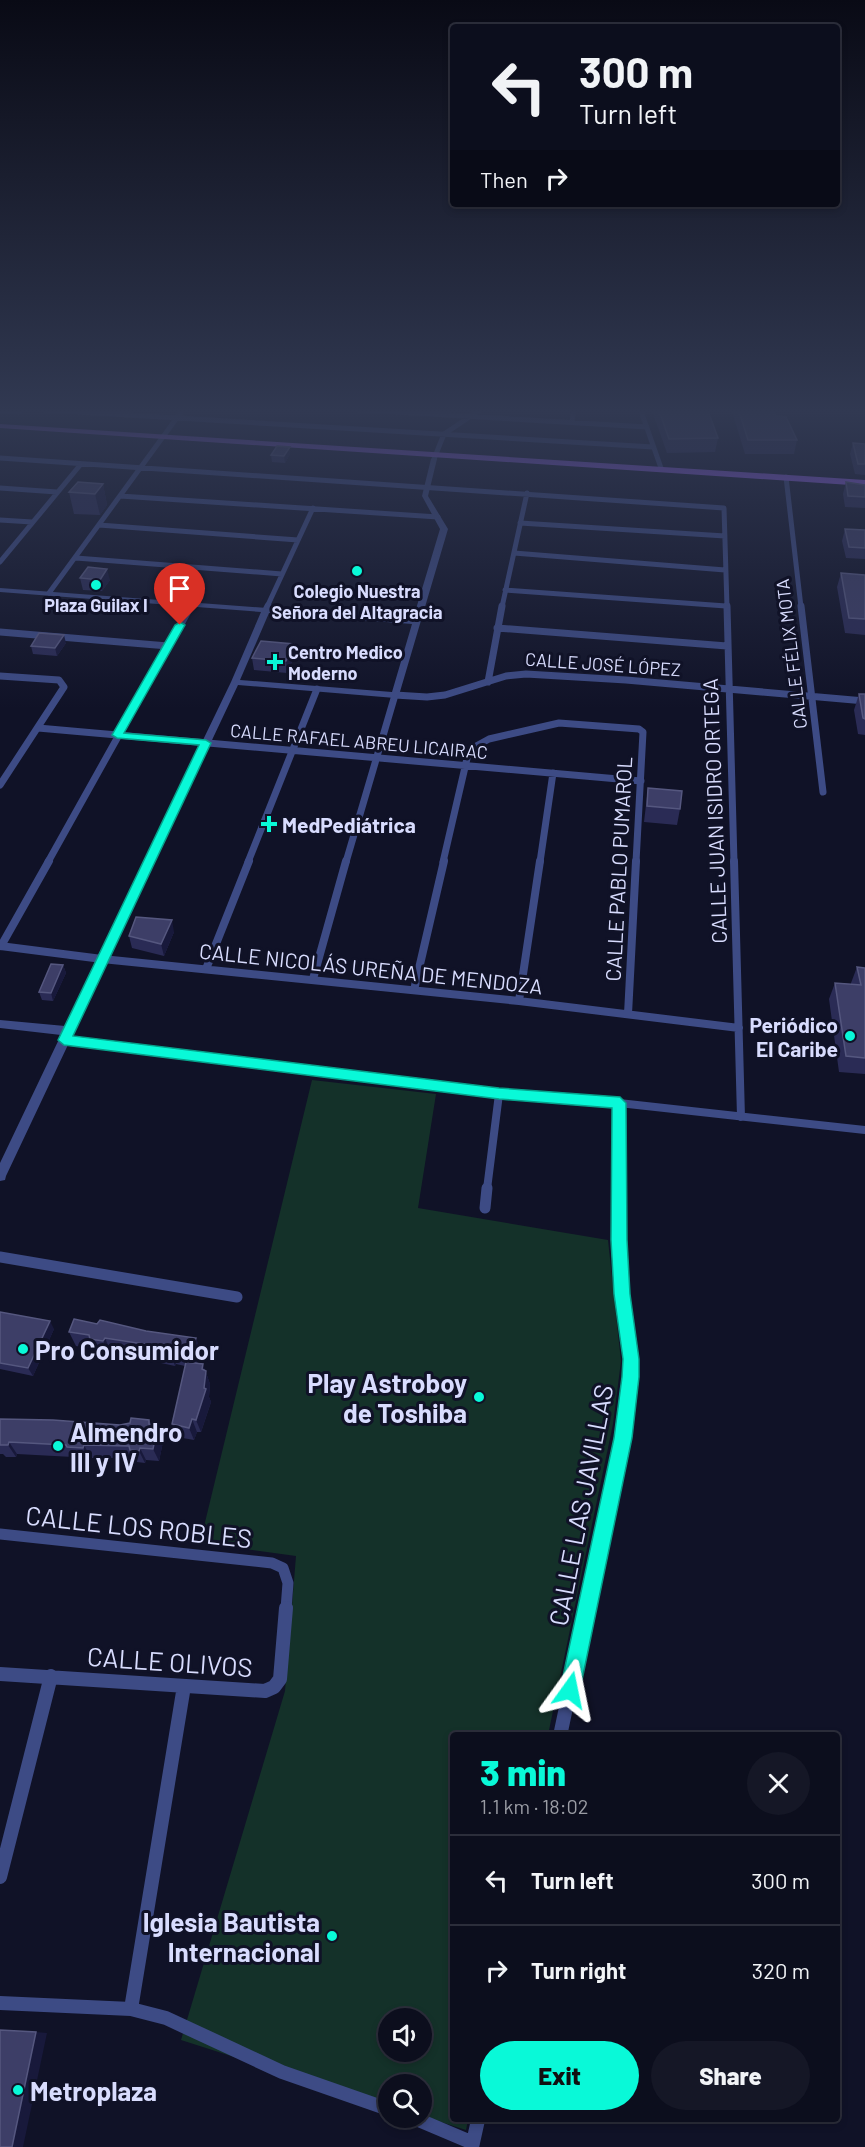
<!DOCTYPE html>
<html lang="en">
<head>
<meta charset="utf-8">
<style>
	:root { --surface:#0c0e1d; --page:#151726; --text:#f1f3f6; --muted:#9a9ca4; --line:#2c2e3b; --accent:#09f9d8 }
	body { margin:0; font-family:Barlow,sans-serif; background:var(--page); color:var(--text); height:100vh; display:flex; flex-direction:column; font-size:22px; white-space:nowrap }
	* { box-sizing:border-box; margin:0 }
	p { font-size:20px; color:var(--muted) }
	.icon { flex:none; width:33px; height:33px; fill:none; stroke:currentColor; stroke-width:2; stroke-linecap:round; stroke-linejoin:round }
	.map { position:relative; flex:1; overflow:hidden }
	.panel { position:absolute; left:450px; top:1732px; width:390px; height:390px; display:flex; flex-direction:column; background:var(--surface); border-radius:6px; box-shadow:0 3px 9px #0003,0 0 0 2px var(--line) }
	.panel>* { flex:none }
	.banner { position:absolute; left:450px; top:24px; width:390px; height:183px; border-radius:6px; box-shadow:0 3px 9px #0003,0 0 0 2px var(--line); background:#0c0e1d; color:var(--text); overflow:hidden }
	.tools { position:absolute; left:378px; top:2008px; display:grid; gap:12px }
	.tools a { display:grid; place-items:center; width:54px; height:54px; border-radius:50%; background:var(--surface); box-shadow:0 3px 9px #0003,0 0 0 2px var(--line); font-size:30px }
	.pin { position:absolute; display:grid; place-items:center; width:51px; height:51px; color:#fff; margin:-62px -26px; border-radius:50% 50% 50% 0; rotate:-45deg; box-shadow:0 0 6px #0007 }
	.pin .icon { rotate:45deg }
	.me { position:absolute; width:66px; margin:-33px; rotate:12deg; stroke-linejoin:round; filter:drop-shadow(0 0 4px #0008) }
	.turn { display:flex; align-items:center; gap:21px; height:126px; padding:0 30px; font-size:27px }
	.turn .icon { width:78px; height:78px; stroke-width:2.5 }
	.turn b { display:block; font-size:42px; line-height:51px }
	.then { display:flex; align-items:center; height:57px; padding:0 30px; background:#0003; gap:12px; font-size:22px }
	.round { display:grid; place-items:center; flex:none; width:63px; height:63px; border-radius:32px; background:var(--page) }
	.summary { display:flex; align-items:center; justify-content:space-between; height:102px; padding:0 30px }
	h1 { font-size:36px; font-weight:800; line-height:45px; color:var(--accent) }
	.button { display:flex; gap:12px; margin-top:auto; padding:12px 30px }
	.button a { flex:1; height:69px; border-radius:36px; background:var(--accent); color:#111; font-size:24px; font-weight:800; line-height:69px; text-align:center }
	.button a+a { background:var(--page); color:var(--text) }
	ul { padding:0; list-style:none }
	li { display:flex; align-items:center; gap:18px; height:90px; padding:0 30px; border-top:2px solid var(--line) }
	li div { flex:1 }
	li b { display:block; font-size:22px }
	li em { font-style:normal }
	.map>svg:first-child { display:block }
	.green { fill:#143129; fill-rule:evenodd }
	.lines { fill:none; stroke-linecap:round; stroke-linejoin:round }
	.minor-far4 { stroke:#3d4b85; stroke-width:5 }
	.minor-far3 { stroke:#3d4b85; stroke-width:7 }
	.minor-far2 { stroke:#3d4b85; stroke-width:8 }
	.minor-far1 { stroke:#3d4b85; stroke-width:11 }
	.minor { stroke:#3d4b85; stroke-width:14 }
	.tertiary { fill:#3d4b85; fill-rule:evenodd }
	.primary { fill:#9e62fb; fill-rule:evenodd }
	.wall { fill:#2a2b55 }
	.shaded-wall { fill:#18193b }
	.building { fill:#3d3e67; stroke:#55577f; stroke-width:1.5 }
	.route { fill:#09f9d8; stroke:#06a28c; stroke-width:1.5 }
	.poi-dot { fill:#09f9d8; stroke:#101227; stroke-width:2 }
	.labels { text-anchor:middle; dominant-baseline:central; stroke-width:6; stroke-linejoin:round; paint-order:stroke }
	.far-poi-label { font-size:18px; font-weight:bold; fill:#d8dcfe; stroke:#101227 }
	.far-street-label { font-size:18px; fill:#d8dcfe; stroke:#101227 }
	.street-label { font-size:21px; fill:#d8dcfe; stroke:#101227 }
	.poi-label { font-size:21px; font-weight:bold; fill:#d8dcfe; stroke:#101227; text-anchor:start }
	.near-poi-label { font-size:26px; font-weight:bold; fill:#d8dcfe; stroke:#101227; text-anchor:start }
	.near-street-label { font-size:26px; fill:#d8dcfe; stroke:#101227 }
</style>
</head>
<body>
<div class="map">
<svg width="865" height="2147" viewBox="0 0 865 2147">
	<rect width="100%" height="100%" fill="#101227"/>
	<!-- green -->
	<path class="green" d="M312 1080 436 1094 418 1208 608 1240 621 1361 613 1424 548 1735 453 1736V2120H468L466 2130 422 2116V2085H388V2106L181 2040 285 1691 296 1556 200 1543ZM388 2019H422V2052H388Z"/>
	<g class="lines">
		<!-- minor-far4 -->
		<path class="minor-far4" d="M331 408 647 427
			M615 408 640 409
			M640 408 661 468
			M46 410 653 447
			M0 411 20 412
			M572 422 574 408
			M0 458 724 508 727 607
			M434 459 444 434 483 408
			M786 477 801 607
			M0 488 57 492
			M120 496 438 517
			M0 520 32 522
			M520 523 725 536
			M99 525 298 540
			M514 553 725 570
			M76 558 282 574
			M0 562 81 464
			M505 590 726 606
			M49 593 184 408
			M191 607 192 605
			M267 607 313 508
			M502 607 527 493"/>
		<!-- minor-far3 -->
		<path class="minor-far3" d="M727 606 734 862
			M801 606 823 792
			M266 610 268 606
			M497 628 727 646
			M0 632 168 646
			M0 676 59 680 64 687 0 785
			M488 682 502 606
			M38 728 641 781
			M48 862 191 606
			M248 862 317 689
			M346 862 395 695 427 697 445 695 506 676 526 674 626 680 865 701
			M443 862 469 750 489 739 559 723 639 729 643 732 636 862
			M540 862 553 773"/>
		<!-- minor-far2 -->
		<path class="minor-far2" d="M734 861 741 1117
			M0 946 102 959 519 1001 739 1028
			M1 946 49 861
			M206 969 249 861
			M313 979 346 861
			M414 990 444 861
			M519 1001 540 861
			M628 1014 636 861
			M64 1040 499 1094 619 1103 865 1130
			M619 1103V1189
			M487 1189 499 1094"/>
		<!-- minor-far1 -->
		<path class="minor-far1" d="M485 1208 487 1188
			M0 1257 237 1297
			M0 1534 272 1563 283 1568 288 1583 286 1609
			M587 1609 623 1438 630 1377 631 1359 622 1294 619 1188"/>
		<!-- minor -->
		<path class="minor" d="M0 1674 265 1691 274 1687 280 1679 286 1608
			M560 1736 587 1608
			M0 1877 51 1676
			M0 2003 131 2009 166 2018 282 2072 388 2109
			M131 2009 184 1686
			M414 2118 473 2143
			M472 2147 478 2120"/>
		<!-- tertiary -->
		<path class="tertiary" d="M434 457 437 459 428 496 448 529 399 695 395 698 238 685 6 1176 5 1180 0 1181V1163L61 1035 0 1028V1020L65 1026 231 682 261 612 0 592V588L413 619 440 529 422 496 431 459ZM269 613 412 624 392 692 240 680Z"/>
		<!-- primary -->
		<path class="primary" d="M0 424 865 480V486L0 428Z"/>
	</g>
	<!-- wall -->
	<path class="wall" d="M651 408H707L718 438 715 452 667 453Z
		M731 408H771L776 416 797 440 794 454H745Z
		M853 443 865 444V475L855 474 850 454Z
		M290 454 285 463 272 462 271 455Z
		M846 482 865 485V508L845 507 843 494Z
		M103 484 107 505 100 515 74 514 69 492Z
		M845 529 865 530V559L846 558 842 541Z
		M841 573 865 575V635L845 633 837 587Z
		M80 578 110 580 102 591 83 590Z
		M66 643 57 656 33 654 31 646Z
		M295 655 287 673 254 670 252 658Z
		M859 694H865V735L858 734 854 710Z
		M648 788 680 809 677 825 644 822Z
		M174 932 164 956 132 948 129 936Z
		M63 965 66 973 53 1001 42 1000 39 992Z
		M857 967 865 968V1074L839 1072 829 999 835 983 851 984V983Z
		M0 1312 54 1329 33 1376 0 1369Z
		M69 1332 201 1351 196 1363 205 1370 210 1384 209 1397 211 1402 201 1432H197L194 1440 177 1437 172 1424 185 1366 176 1364 175 1366 161 1363 160 1359 111 1352 110 1355 97 1352 95 1349 76 1346Z
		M0 1419 120 1425 149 1420 151 1424 164 1437 159 1461 146 1460 145 1463 137 1462 135 1458H91L90 1460 75 1459 73 1457 17 1454 16 1457H6L3 1454H0Z"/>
	<!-- shaded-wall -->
	<path class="shaded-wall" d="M290 447V454L285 463 284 456Z
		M103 484 107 505 100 515 95 494Z
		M107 569 110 580 102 591 100 580Z
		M64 635 66 643 57 656 55 648Z
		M294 644 295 655 287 673 286 661Z
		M172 920 174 932 164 956 161 944Z
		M63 965 66 973 53 1001 51 993Z
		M50 1321 54 1329 33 1376 28 1368Z
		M105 1338 111 1352 110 1355 103 1341Z
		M196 1338 201 1351 195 1368 190 1355Z
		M171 1350 176 1364 175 1366 170 1353Z
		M203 1364 210 1384 209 1397 211 1402 201 1432 196 1420 204 1388Z
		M192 1419 197 1432 194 1440 189 1428Z
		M158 1425 164 1437 159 1461 153 1449Z
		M9 1442 17 1454 16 1457 8 1445Z
		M84 1445 91 1458 90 1460 83 1448Z
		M140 1448 146 1460 145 1463 139 1451Z
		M36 2032 47 2033 23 2147H12Z"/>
	<!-- building -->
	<path class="building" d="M658 408H707L718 438 669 439Z
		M738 408H771L776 416 786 417 797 440H748Z
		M853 443 865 444V464H858Z
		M277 446 290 447 284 456 271 455Z
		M78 482 103 484 95 494 69 492Z
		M846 482 865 485V497L848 496Z
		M845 529 865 530V548L849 547Z
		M88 567 107 569 100 580 80 578Z
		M841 573 865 575V619L849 618Z
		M39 633 64 635 55 648 31 646Z
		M261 641 294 644 286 661 252 658Z
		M859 694H865V719L863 718Z
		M648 788 682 791 680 809 647 806Z
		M136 917 172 920 161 944 129 936Z
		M51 964 63 965 51 993 39 992Z
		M857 967 865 968V1058L846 1056 835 983 861 985Z
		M0 1312 50 1321 28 1368 0 1363Z
		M74 1319 97 1324 100 1320 146 1331 196 1338 190 1355 171 1350 170 1353 156 1349 157 1346 105 1338 103 1341 90 1339 89 1335 69 1332Z
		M186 1362 203 1364 202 1369 206 1371 204 1388 206 1389 196 1420 192 1419 189 1428 172 1424Z
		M131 1418 149 1420V1424L158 1425 153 1449 140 1448 139 1451 130 1450 129 1446 84 1445 83 1448 67 1447 66 1445 9 1442 8 1445H0V1419L53 1420 120 1425 130 1423Z
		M0 2030 36 2032 12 2147H0Z"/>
	<!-- sky -->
	<linearGradient id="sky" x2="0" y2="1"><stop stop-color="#090a15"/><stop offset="0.58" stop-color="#313952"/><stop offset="1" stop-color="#313952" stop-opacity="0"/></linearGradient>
	<rect width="865" height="709" fill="url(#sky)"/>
	<!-- route -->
	<path class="route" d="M180 622 185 625 124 733 206 740 211 743 73 1036 499 1088 620 1097 626 1103 627 1240 630 1294 639 1359V1377L632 1438 580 1690 577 1697 570 1699 563 1697 560 1690 614 1438 622 1377 623 1359 614 1294 611 1240 612 1108 499 1099 64 1045 58 1040 199 745 117 738 112 735 175 625Z"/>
	<!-- markers -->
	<g class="poi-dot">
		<circle cx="357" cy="571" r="6"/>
		<circle cx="96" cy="585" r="6"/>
		<path d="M272 653h6v6h6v6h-6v6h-6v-6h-6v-6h6z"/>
		<path d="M266 815h6v6h6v6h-6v6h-6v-6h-6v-6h6z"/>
		<circle cx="850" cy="1036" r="6"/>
		<circle cx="23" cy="1349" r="6"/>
		<circle cx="479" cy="1397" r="6"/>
		<circle cx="58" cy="1446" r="6"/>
		<circle cx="332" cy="1936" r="6"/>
		<circle cx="18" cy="2090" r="6"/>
	</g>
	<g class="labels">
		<!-- far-poi labels -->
		<g class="far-poi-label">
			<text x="357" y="591">Colegio Nuestra<tspan x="357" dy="21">Señora del Altagracia</tspan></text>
			<text x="96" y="605">Plaza Guilax I</text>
			<text x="288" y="652" text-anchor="start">Centro Medico<tspan x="288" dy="21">Moderno</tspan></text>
		</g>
		<!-- far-street labels -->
		<g class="far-street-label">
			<text transform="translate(791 654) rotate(-97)">CALLE FÉLIX MOTA</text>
			<text transform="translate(603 664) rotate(4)">CALLE JOSÉ LÓPEZ</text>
			<text transform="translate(359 741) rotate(5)">CALLE RAFAEL ABREU LICAIRAC</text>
		</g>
		<!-- street labels -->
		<g class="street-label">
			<text transform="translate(714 811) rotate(-92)">CALLE JUAN ISIDRO ORTEGA</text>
			<text transform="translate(618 869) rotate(-87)">CALLE PABLO PUMAROL</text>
			<text transform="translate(371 968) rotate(6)">CALLE NICOLÁS UREÑA DE MENDOZA</text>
		</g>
		<!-- poi labels -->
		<g class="poi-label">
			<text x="282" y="824">MedPediátrica</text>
			<text x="838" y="1024" text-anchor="end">Periódico<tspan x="838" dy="24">El Caribe</tspan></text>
		</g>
		<!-- near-poi labels -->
		<g class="near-poi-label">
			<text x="35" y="1349">Pro Consumidor</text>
			<text x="467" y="1382" text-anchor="end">Play Astroboy<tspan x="467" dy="30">de Toshiba</tspan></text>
			<text x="70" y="1431">Almendro<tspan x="70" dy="30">III y IV</tspan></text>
			<text x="320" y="1921" text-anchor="end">Iglesia Bautista<tspan x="320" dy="30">Internacional</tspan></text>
			<text x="30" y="2090">Metroplaza</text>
		</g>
		<!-- near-street labels -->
		<g class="near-street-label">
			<text transform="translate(580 1505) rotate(-79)">CALLE LAS JAVILLAS</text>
			<text transform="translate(139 1526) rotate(6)">CALLE LOS ROBLES</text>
			<text transform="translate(170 1661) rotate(4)">CALLE OLIVOS</text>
		</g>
	</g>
</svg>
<div class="tools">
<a><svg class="icon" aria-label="sound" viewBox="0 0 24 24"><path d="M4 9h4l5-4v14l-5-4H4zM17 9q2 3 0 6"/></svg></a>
<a><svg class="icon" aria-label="search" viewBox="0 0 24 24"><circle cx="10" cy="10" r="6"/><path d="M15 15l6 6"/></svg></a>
</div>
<div class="pin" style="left:180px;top:625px;background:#d93025"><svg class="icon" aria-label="arrive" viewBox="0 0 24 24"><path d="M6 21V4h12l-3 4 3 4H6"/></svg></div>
<svg class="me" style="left:570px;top:1690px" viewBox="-20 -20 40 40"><path d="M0-17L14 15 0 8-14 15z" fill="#09f9d8" stroke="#fff" stroke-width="4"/></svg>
<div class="banner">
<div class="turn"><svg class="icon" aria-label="left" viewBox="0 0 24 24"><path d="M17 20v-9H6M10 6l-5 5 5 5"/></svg><div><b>300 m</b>Turn left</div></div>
<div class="then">Then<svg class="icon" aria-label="right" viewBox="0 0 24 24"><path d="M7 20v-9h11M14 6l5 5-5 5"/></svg></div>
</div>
<section class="panel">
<div class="summary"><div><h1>3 min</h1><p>1.1 km · 18:02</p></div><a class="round"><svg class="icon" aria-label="close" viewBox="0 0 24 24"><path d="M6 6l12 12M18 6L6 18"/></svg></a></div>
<ul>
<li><svg class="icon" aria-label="left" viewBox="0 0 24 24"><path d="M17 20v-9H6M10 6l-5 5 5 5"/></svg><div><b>Turn left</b></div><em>300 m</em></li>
<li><svg class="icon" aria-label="right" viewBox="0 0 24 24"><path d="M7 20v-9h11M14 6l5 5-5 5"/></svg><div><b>Turn right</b></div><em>320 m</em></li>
</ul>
<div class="button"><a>Exit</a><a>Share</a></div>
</section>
</div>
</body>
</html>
